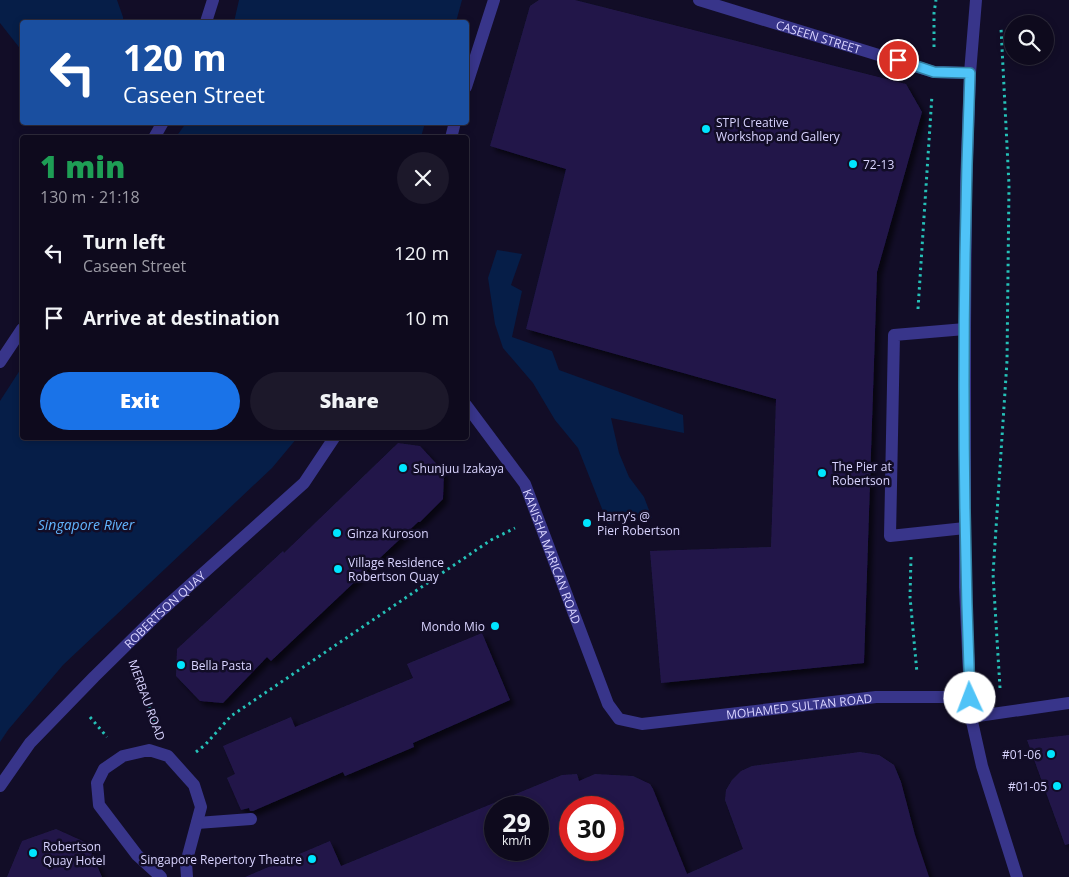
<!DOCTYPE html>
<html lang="en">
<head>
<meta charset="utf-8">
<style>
	:root { --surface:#0e0a1d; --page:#1c182a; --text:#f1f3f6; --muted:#9b9aa4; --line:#2e2b3b; --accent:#1a73e8 }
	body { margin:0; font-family:"Open Sans",sans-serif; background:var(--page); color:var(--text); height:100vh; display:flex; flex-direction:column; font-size:19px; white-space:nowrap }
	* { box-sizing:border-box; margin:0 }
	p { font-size:16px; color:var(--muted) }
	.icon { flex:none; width:28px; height:28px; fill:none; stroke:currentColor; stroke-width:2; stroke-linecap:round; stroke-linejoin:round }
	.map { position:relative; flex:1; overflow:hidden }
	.sheet { position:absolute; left:20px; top:135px; width:449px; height:305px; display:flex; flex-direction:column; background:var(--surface); border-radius:5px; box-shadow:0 2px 8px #0003,0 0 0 1px var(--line) }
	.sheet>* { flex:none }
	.hud { position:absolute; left:20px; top:20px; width:449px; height:105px; border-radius:5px; box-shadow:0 2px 8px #0003,0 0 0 1px var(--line); background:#1a4fa0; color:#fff; overflow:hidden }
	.buttons { position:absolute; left:1004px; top:15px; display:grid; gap:10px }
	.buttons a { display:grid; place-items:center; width:50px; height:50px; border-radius:50%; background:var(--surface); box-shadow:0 2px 8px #0003,0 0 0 1px var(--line); font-size:25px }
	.speed { position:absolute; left:484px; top:796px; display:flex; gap:10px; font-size:25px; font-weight:700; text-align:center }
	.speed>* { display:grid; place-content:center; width:65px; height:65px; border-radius:50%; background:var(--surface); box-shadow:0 2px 8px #0003,0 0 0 1px var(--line); line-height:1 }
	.speed small { font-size:12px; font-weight:400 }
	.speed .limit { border:8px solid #d22; background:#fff; color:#111 }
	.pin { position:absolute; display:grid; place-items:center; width:42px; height:42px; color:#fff; margin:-21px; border:2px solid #fff; border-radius:50%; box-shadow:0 1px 5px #0007 }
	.me { position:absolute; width:55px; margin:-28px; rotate:358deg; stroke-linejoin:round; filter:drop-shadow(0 0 4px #0008) }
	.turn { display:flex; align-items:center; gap:18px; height:105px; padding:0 20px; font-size:22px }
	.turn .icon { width:65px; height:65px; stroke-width:2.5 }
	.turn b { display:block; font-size:35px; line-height:42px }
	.round { display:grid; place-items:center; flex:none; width:52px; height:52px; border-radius:26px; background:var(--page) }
	.summary { display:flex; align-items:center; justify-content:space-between; height:85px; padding:0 20px }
	h1 { font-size:30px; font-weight:800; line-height:38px; color:#1e9e55 }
	.action { display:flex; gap:10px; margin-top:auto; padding:10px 20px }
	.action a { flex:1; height:58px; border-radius:30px; background:var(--accent); color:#fff; font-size:20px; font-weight:800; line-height:58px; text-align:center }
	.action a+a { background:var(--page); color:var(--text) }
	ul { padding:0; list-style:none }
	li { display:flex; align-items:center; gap:15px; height:65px; padding:0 20px }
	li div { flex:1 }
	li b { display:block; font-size:19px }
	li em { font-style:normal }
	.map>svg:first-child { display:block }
	.water { fill:#061e48 }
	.building { fill:#22184a; fill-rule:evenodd; filter:url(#shadow) }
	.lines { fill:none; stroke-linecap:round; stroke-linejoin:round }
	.path { stroke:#25c1b8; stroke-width:3; stroke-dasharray:2.5 4; stroke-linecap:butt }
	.minor { stroke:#38358a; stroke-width:12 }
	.route-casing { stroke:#337fa1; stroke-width:12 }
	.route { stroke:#4fc3f7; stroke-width:9 }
	.poi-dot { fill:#00e5ff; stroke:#120d27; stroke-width:2 }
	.labels { text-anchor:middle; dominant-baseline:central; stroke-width:5; stroke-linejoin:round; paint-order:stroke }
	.street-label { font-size:12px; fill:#d9d4ff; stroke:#120d27 }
	.poi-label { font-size:12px; fill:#d9d4ff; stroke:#120d27; text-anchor:start }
	.water-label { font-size:14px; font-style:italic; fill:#62b6ff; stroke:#120d27 }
</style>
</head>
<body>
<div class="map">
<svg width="1069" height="877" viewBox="0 0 1069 877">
	<defs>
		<filter id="shadow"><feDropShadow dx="4.5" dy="4.5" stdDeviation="2.5" flood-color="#0009"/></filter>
	</defs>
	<rect width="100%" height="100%" fill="#120d27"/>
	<!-- water -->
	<path class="water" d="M0 0H117L123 17V22H22V51L0 23Z
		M239 0H462L456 22H234Z
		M186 123V122L425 123 421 137H176Z
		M497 250 522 254 511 285 522 291 512 337 552 351 559 370 683 415 684 433 611 418 619 453 629 477 644 497 652 518 608 524 578 448 555 420 533 383 503 348 495 324 488 278Z
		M22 367V438H297L272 468 63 665 8 730 0 742V401Z"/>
	<!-- building -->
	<path class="building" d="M539 0H575L906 84 922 112 877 272 864 663 661 683 650 551 771 547 776 399 526 329 566 169 490 146 530 6Z
		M398 443 420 446 444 472 443 499 420 522H418L271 661 267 657 223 703 200 701 176 676 177 649 283 551 284 553Z
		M482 633 510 700 413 743 414 747 345 776 343 772 253 811H250L249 808 241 810 227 778 235 774 223 746 291 717 295 727 413 678 407 664Z
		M1069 735V844L1065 845 1027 740Z
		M860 752 879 755 894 765 901 782 915 835 929 877H245L330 841 341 866 562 775 577 774 579 781 595 774 633 776 650 784 653 789 687 874 743 849 725 800 726 790 732 780 741 771 752 766ZM495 808H538V850H495ZM570 808H612V850H570Z
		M56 829 87 843 102 877H7L22 841Z"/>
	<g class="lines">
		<!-- path -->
		<path class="path" d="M934 47V13L936 0
			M918 309 932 95
			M911 557 910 597 917 673
			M136 670 157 727
			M1000 688 993 574 1007 361 1009 185 1001 28
			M90 717 107 737
			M196 752 205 745 231 716 491 540 515 528"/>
		<!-- minor -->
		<g class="minor">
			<path id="s1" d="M699 0 934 72 970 73"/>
			<path d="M976 0 970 73 966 184 965 329V587L971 717 982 766 1017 877"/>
			<path d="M206 22 213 0"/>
			<path d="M466 87 494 0"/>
			<path d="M154 138 163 122"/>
			<path d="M451 138 455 122"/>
			<path d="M965 329 894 335 890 536 965 528"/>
			<path d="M0 362 22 329"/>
			<path id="s2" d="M466 405 525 484 608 704 619 719 642 724 876 697H949L971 717"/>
			<path d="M971 717 1069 703"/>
			<path id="s3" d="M0 786 30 743 94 677 161 611 304 483 334 438"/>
			<path d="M197 823 251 819"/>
			<path d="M161 877 137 855 99 805 97 783 104 769 123 756 149 750 168 756 194 785 201 807 186 863 187 877"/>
		</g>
	</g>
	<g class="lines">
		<!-- route casing -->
		<g class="route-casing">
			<path id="route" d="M898 60 934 72 970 73C962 281 962 490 970 698"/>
		</g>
		<!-- route -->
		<use href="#route" class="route"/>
	</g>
	<!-- markers -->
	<g class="poi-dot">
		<circle cx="706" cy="129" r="5"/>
		<circle cx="853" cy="164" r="5"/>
		<circle cx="403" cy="468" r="5"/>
		<circle cx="822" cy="473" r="5"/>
		<circle cx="587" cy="523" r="5"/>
		<circle cx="337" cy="533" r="5"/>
		<circle cx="338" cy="569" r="5"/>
		<circle cx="495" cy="626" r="5"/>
		<circle cx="181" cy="665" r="5"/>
		<circle cx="1051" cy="754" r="5"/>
		<circle cx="1057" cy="786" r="5"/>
		<circle cx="33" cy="853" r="5"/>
		<circle cx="312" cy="859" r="5"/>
	</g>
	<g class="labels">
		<!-- street labels -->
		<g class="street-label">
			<text stroke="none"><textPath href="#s1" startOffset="125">CASEEN STREET</textPath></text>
			<text stroke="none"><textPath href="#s2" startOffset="176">KANISHA MARICAN ROAD</textPath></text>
			<text stroke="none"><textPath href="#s3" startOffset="242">ROBERTSON QUAY</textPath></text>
			<text transform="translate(147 700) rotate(70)">MERBAU ROAD</text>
			<text stroke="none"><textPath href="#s2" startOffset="534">MOHAMED SULTAN ROAD</textPath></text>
		</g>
		<!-- poi labels -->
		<g class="poi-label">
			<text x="716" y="122">STPI Creative<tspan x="716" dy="14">Workshop and Gallery</tspan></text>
			<text x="863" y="164">72-13</text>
			<text x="832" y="466">The Pier at<tspan x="832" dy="14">Robertson</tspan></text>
			<text x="413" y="468">Shunjuu Izakaya</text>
			<text x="597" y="516">Harry’s @<tspan x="597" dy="14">Pier Robertson</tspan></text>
			<text x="347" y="533">Ginza Kuroson</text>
			<text x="348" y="562">Village Residence<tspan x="348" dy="14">Robertson Quay</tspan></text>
			<text x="485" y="626" text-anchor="end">Mondo Mio</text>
			<text x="191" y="665">Bella Pasta</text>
			<text x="1041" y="754" text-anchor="end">#01-06</text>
			<text x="1047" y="786" text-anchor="end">#01-05</text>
			<text x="43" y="846">Robertson<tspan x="43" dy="14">Quay Hotel</tspan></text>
			<text x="302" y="859" text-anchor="end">Singapore Repertory Theatre</text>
		</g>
		<!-- water labels -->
		<g class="water-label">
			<text x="86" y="524">Singapore River</text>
		</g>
	</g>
</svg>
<div class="buttons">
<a><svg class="icon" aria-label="search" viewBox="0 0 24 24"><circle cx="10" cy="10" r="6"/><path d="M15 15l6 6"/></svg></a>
</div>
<div class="speed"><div>29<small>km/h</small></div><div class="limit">30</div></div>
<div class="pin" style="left:898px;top:60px;background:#d93025"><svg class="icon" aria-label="arrive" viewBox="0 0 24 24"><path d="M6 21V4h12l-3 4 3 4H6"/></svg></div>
<svg class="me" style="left:970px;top:698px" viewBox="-20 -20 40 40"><circle r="19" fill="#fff"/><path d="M0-13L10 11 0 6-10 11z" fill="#4fc3f7"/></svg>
<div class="hud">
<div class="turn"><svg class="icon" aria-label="left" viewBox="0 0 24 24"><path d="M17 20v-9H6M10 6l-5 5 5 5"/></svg><div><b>120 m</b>Caseen Street</div></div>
</div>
<section class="sheet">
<div class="summary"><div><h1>1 min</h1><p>130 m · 21:18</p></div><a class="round"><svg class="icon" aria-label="close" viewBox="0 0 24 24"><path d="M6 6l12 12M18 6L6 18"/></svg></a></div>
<ul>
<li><svg class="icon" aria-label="left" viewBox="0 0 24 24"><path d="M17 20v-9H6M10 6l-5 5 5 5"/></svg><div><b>Turn left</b><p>Caseen Street</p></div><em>120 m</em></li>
<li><svg class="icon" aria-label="arrive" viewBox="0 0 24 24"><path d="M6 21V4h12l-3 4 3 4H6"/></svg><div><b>Arrive at destination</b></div><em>10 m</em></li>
</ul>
<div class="action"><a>Exit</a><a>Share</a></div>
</section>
</div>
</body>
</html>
